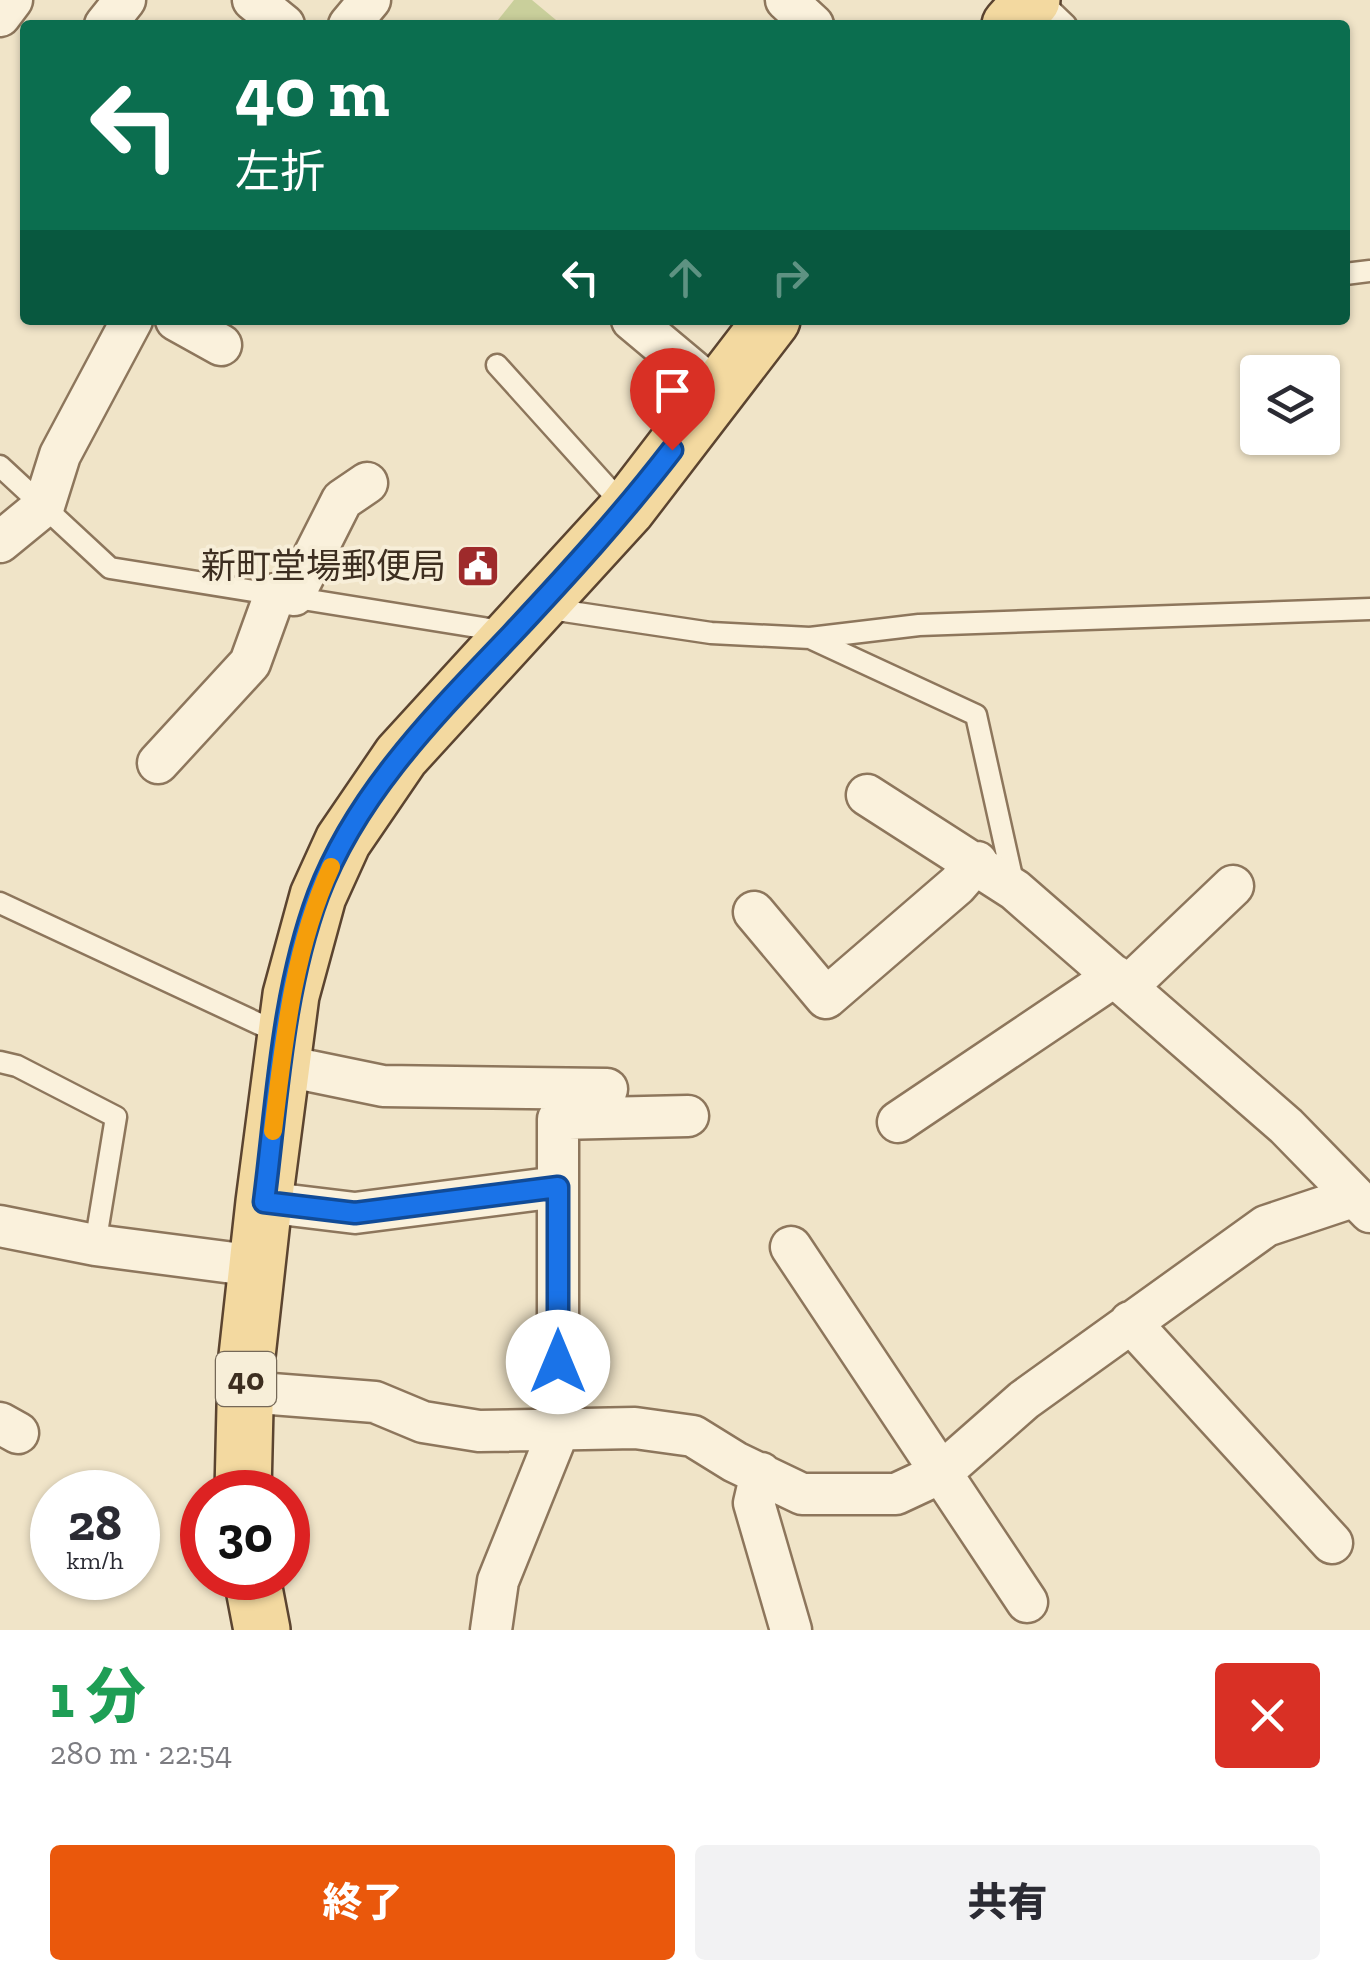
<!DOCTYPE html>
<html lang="ja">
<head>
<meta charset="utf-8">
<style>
	:root { --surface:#fff; --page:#f2f2f3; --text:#2b2b33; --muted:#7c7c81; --accent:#ea580c }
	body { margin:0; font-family:"Zilla Slab","Noto Sans JP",serif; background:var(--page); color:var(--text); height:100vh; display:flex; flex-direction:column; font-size:38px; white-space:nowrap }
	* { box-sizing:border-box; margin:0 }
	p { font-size:32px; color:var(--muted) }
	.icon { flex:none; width:55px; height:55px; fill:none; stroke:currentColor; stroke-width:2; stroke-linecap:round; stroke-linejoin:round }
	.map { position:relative; height:1630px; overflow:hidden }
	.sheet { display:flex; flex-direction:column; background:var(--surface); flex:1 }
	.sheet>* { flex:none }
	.top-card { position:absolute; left:20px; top:20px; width:1330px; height:305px; border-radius:10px; box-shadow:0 2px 8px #0004; background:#0b6e4f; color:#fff; overflow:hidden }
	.tools { position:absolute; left:1240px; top:355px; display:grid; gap:20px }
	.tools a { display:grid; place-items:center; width:100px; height:100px; border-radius:10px; background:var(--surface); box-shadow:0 2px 8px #0004; font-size:50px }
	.speed { position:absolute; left:30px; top:1470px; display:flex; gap:20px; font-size:50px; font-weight:700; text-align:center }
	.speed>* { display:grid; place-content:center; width:130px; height:130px; border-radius:50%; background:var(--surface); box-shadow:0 2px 8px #0004; line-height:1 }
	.speed small { font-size:25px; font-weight:400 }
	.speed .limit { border:15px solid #d22; background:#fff; color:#111 }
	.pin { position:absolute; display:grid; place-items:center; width:85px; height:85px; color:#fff; margin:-102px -42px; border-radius:50% 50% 50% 0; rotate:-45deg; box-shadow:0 0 10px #0007 }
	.pin .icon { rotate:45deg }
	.me { position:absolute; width:110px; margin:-55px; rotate:0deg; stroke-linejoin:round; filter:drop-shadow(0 0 8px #0008) }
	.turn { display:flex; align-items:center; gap:35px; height:210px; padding:0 50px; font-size:45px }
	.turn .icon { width:130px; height:130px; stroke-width:2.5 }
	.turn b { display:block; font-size:70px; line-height:85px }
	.lanes { display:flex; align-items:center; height:95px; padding:0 50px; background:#0003; justify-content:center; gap:50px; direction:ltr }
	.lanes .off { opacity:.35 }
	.round { display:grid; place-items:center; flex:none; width:105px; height:105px; border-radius:10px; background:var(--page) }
	.summary { display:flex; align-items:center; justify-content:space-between; height:170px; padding:0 50px }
	h1 { font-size:60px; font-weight:800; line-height:75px; color:#1e9e55 }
	.button { display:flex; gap:20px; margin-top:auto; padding:20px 50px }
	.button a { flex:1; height:115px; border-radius:10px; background:var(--accent); color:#fff; font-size:40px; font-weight:800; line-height:115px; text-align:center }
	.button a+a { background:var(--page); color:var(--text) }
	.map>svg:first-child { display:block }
	.green { fill:#c9cf9b }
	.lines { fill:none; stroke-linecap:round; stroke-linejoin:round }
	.service-casing { stroke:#8d765c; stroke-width:25 }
	.minor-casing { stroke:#8d765c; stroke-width:45 }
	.primary-casing { stroke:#5b4430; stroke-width:60 }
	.service { stroke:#faf1dc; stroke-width:20 }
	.minor { stroke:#faf1dc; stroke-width:40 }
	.primary { stroke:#f3d9a0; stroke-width:55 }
	.route-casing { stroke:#114b97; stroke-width:25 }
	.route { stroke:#1a73e8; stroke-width:18 }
	.slow { stroke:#f59e0b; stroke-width:18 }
	.labels { text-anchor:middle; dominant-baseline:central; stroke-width:8; stroke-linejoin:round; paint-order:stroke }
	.shield { fill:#f7eed8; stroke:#756857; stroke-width:2.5 }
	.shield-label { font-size:32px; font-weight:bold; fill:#3d2e20 }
	.poi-label { font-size:35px; fill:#3d2e20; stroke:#f7eed8; text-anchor:end }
</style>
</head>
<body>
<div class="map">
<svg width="1370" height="1630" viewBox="0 0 1370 1630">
	<rect width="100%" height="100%" fill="#f0e4c8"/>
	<!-- green -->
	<path class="green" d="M514 0H532L562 25H494Z"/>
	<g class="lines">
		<!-- service casing -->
		<g class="service-casing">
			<path id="service" d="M1040 0 1066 25
				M1345 274 1370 271
				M497 365 625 507
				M0 466 110 568 508 632
				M544 608 711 633 810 638 919 625 1370 609
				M812 639 976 715 1014 886
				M0 903 283 1035
				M0 1062 17 1066 116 1117 95 1245"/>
		</g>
		<!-- minor casing -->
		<g class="minor-casing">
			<path id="minor" d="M253 0 284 25
				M786 0 813 25
				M0 16 12 0
				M105 25 125 0
				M349 25 370 0
				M176 320 221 345
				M632 320 718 392
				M0 542 44 506 60 455 132 320
				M294 595 342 500 367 483
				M158 763 250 663 275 594
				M867 795 1015 890 1286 1126 1370 1212
				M754 912 826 998 957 885 977 862
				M1128 986 1233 886
				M281 1065 383 1086 607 1089
				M898 1122 1115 976
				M264 1202 355 1213 558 1187
				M0 1226 95 1245 256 1266
				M791 1247 1027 1602
				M1130 1322 1332 1543
				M246 1392 375 1402 423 1422 479 1431 635 1428 693 1436 735 1462 802 1494H896L941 1473 1024 1400 1266 1226 1353 1197
				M0 1423 18 1433
				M761 1473 754 1503 791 1630
				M491 1630 498 1581 558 1432V1119L688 1116"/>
		</g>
		<!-- primary casing -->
		<g class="primary-casing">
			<path id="primary" d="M1010 25 1032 0
				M243 1492 246 1365 264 1202 291 995 318 896 343 841 401 756 627 509 772 320
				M252 1578 262 1630"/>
		</g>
		<!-- service -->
		<use href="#service" class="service"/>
		<!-- minor -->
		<use href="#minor" class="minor"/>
		<!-- primary -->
		<use href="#primary" class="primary"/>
	</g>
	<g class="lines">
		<!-- route casing -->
		<g class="route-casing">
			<path id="route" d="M558 1362V1187L355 1213 264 1202C277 1100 282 992 318 895 357 792 438 712 512 634 568 574 622 515 672 450"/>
		</g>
		<!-- route -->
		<use href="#route" class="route"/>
		<!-- slow -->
		<path class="slow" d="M273 1131C284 1041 293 950 331 867"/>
	</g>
	<!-- icons -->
	<defs>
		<g id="civic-square" transform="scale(2.25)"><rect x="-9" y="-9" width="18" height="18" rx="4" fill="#9e2a2b" stroke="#f7eed8"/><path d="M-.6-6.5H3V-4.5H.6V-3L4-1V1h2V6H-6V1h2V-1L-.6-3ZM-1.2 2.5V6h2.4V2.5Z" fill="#fff"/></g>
	</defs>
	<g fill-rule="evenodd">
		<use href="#civic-square" x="478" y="566"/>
	</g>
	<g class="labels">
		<!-- shield labels -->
		<rect class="shield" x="216" y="1352" width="60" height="54" rx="8"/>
		<g class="shield-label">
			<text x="246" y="1379">40</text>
		</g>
		<!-- poi labels -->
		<g class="poi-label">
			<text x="446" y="566">新町堂場郵便局</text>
		</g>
	</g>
</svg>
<div class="tools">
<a><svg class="icon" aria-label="layers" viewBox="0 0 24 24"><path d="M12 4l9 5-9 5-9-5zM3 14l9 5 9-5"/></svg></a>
</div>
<div class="speed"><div>28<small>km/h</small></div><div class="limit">30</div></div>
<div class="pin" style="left:672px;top:450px;background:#d93025"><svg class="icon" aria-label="arrive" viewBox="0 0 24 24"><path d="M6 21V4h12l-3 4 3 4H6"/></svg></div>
<svg class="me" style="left:558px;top:1362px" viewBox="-20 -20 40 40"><circle r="19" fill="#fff"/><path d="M0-13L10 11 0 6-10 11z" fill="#1a73e8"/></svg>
<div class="top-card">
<div class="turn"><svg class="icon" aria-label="left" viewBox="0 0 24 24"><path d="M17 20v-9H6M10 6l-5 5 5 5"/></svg><div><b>40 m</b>左折</div></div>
<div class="lanes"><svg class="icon" aria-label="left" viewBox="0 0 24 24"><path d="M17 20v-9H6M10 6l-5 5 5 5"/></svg><svg class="icon off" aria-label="ahead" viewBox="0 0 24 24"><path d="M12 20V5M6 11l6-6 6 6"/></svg><svg class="icon off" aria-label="right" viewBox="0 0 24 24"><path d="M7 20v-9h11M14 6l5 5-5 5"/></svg></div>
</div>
</div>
<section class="sheet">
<div class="summary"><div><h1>1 分</h1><p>280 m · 22:54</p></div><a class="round" style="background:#d93025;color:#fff"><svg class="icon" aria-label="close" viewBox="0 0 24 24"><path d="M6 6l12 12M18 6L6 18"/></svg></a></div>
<div class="button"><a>終了</a><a>共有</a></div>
</section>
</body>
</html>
